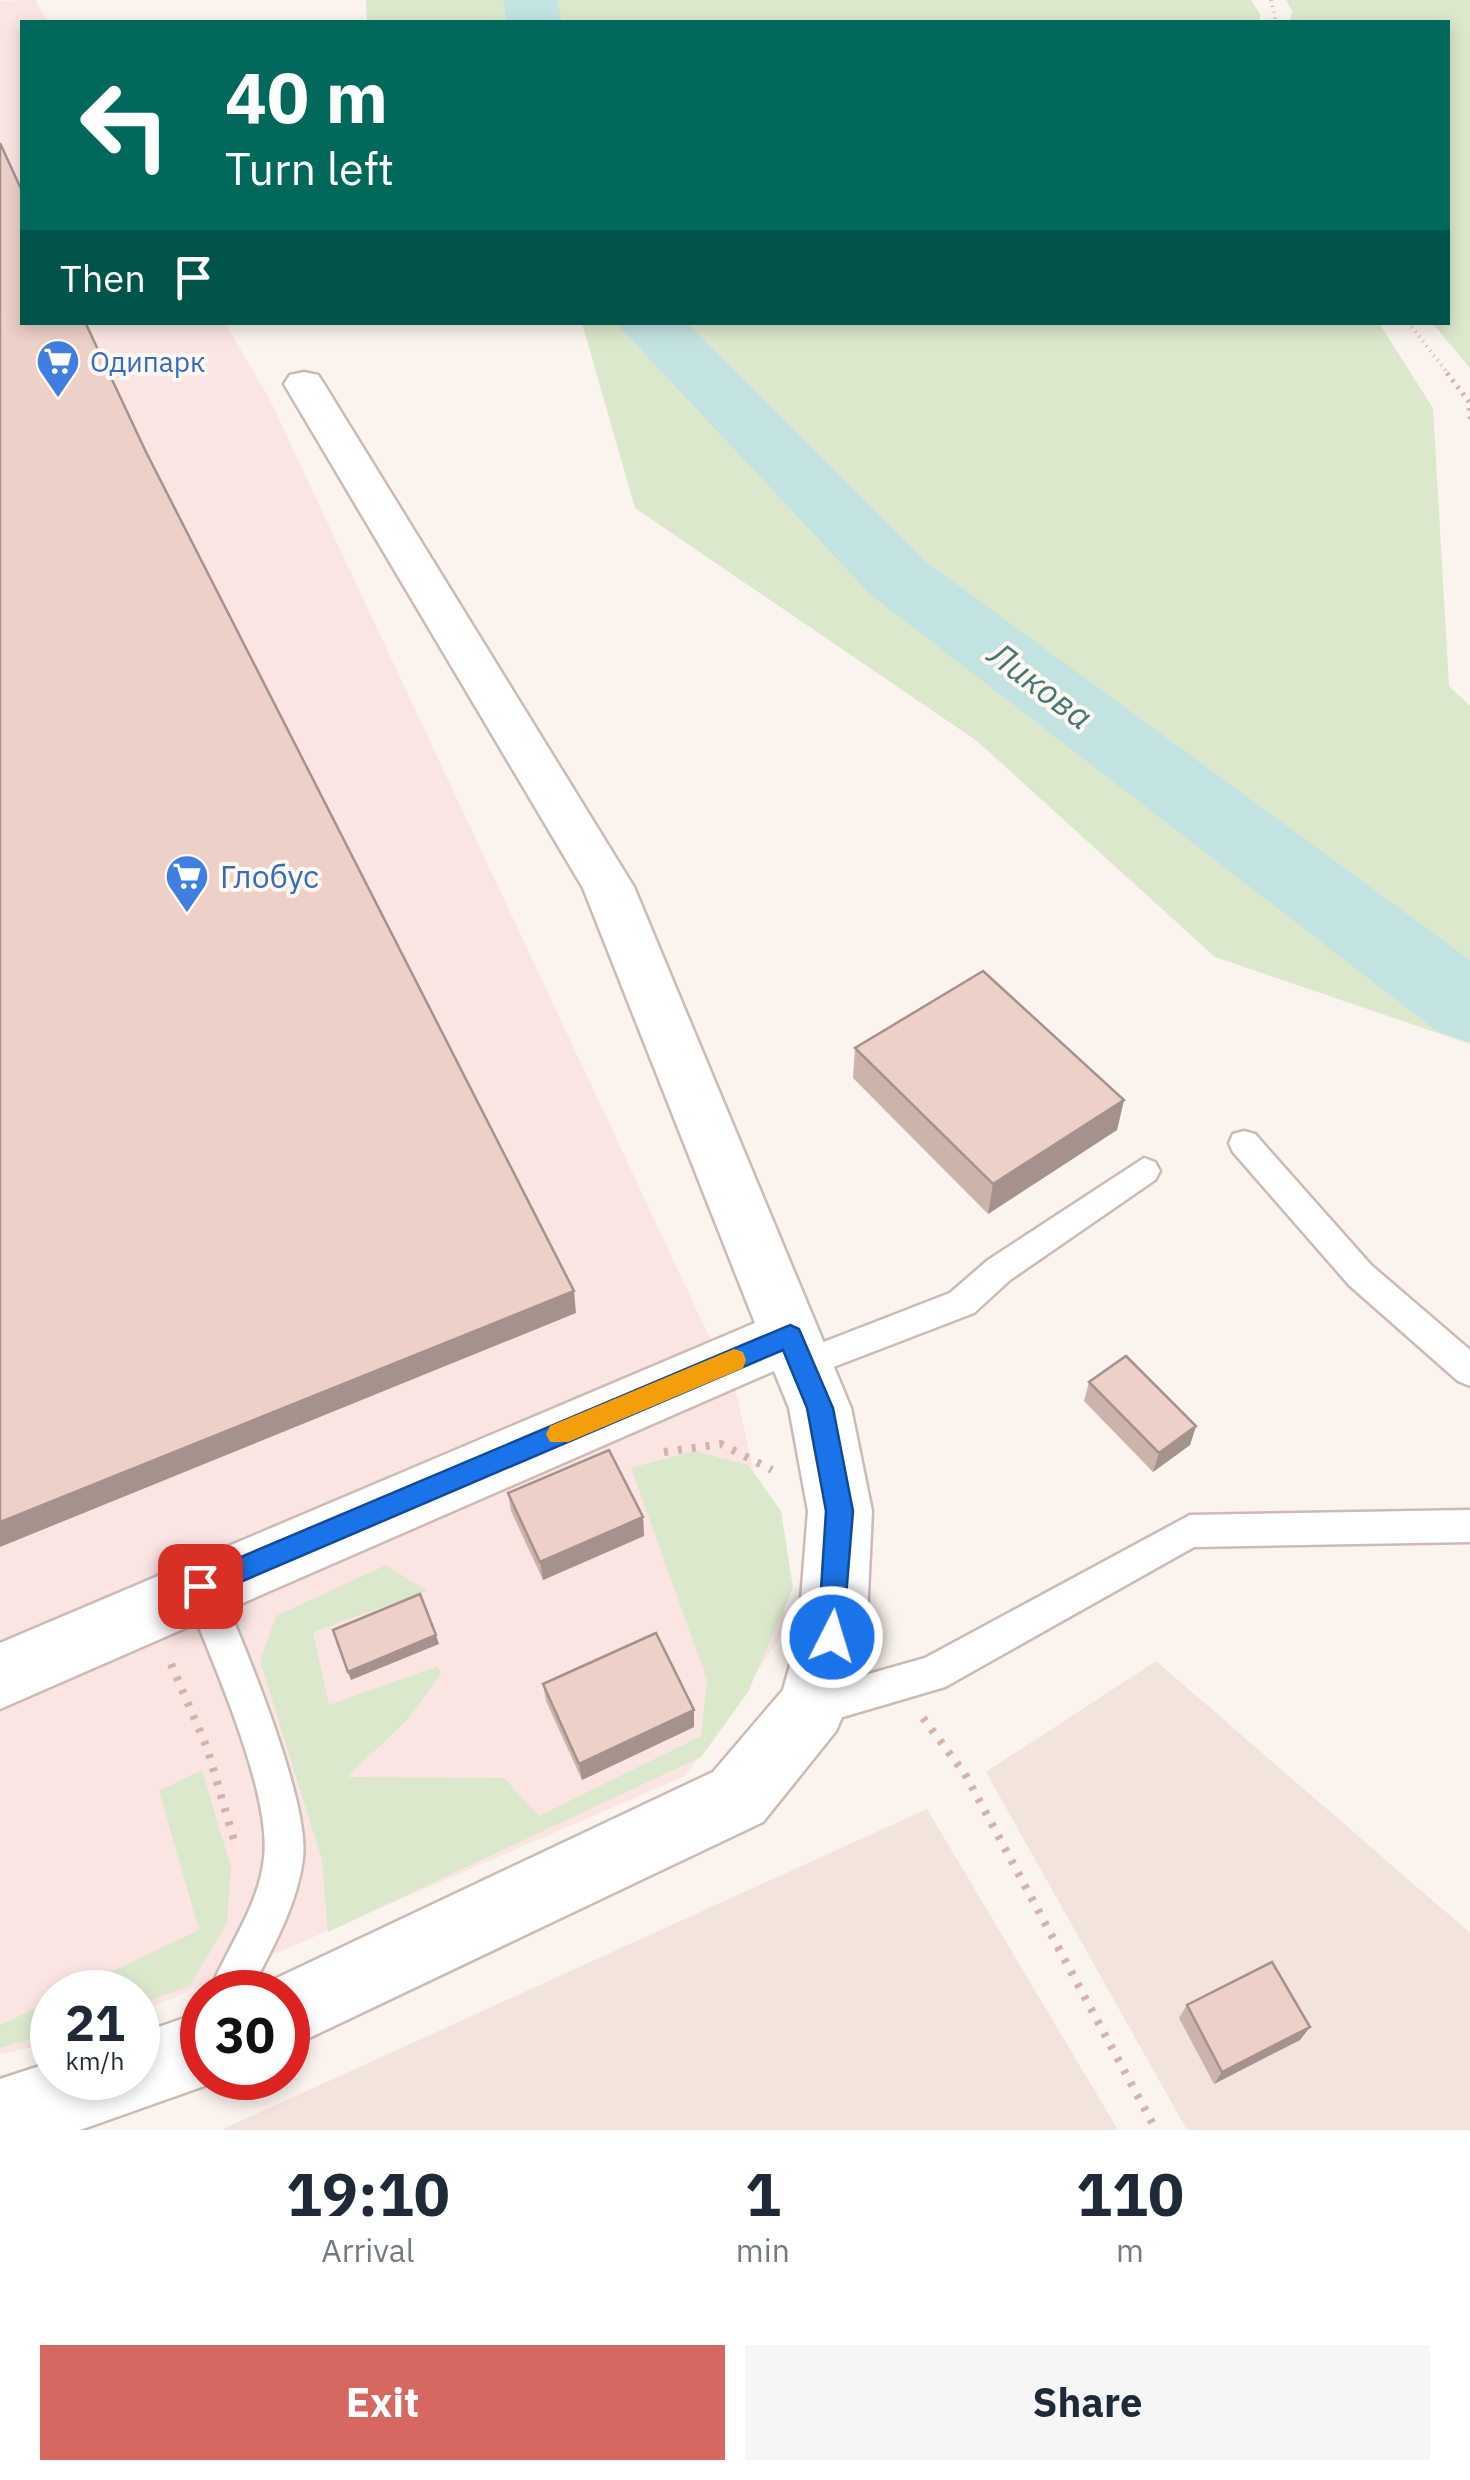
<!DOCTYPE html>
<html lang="en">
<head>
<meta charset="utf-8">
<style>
	:root { --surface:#fff; --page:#f6f6f7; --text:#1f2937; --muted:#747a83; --accent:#d66861 }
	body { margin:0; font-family:"IBM Plex Sans",sans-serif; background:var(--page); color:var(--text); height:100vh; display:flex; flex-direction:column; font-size:38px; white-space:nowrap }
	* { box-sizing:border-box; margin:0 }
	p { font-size:32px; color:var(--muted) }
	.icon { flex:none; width:55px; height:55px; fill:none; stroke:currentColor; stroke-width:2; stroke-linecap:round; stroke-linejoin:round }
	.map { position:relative; height:2130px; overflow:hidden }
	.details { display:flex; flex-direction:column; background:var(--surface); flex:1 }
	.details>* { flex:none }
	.hud { position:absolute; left:20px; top:20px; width:1430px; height:305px; border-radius:0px; box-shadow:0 5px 15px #0003; background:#00695c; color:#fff; overflow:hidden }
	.speed { position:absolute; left:30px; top:1970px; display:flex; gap:20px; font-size:50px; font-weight:700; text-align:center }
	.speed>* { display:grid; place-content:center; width:130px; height:130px; border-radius:50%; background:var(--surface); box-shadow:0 5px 15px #0003; line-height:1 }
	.speed small { font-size:25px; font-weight:400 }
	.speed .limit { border:15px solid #d22; background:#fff; color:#111 }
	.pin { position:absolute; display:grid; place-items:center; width:85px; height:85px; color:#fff; margin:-42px; border-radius:20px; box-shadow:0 5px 15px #0006 }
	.me { position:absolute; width:110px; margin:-55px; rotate:5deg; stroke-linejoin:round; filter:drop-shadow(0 0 8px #0008) }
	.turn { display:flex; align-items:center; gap:35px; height:210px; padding:0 40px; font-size:45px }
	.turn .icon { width:130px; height:130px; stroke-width:2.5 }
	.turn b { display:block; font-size:70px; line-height:85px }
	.then { display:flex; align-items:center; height:95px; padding:0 40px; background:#0003; gap:20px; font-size:38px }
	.eta { display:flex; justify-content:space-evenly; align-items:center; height:170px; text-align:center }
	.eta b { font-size:60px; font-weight:800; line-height:70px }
	.action { display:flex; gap:20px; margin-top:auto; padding:20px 40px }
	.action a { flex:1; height:115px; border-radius:0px; background:var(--accent); color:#fff; font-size:40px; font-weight:800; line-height:115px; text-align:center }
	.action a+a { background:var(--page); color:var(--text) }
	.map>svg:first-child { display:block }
	.residential { fill:#f2e4dc }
	.commercial { fill:#fae5e2 }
	.green { fill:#dce8cc }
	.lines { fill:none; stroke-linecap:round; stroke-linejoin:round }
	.river { fill:#c3e3e2; fill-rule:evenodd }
	.service-casing { stroke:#ccbab4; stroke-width:5 }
	.minor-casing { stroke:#ccbab4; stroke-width:5 }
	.path-far2 { stroke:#d3b3aa; stroke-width:4; stroke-dasharray:1 5; stroke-linecap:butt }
	.path-far1 { stroke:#d3b3aa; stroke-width:5; stroke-dasharray:2.5 6; stroke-linecap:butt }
	.path { stroke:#d3b3aa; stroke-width:8; stroke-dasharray:4 10; stroke-linecap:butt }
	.service { fill:#fff; fill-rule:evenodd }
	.minor { fill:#fff; fill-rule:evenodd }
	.wall { fill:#ccb3ac }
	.shaded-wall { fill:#a6928c }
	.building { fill:#edd0c8; stroke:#a6928c; stroke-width:2.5 }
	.route { fill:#1a73e8; stroke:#114b97; stroke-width:2.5 }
	.slow { fill:#f59e0b }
	.labels { text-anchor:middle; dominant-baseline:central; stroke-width:8; stroke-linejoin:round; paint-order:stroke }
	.far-shop-label { font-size:28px; fill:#366cbe; stroke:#fef8f3; text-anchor:start }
	.shop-label { font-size:32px; fill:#366cbe; stroke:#fef8f3; text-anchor:start }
	.water-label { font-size:35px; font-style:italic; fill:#467777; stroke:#fef8f3 }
</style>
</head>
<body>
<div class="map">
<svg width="1470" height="2130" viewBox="0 0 1470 2130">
	<rect width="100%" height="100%" fill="#fbf3ed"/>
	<!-- residential -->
	<path class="residential" d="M1156 1661 1470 1933V2130H1187L986 1772Z
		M927 1809 1118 2130H221Z"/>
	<!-- commercial -->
	<path class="commercial" d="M35 0 48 22H22V322L225 323 269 398 737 1396 788 1627 685 1776 138 2013V1992H52V2043L0 2054V1Z"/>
	<!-- green -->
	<path class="green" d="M366 0H1251L1260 14V22H367Z
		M1286 0H1470V368L1432 323 1448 322V22H1290L1292 11Z
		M582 323H1379L1433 408 1449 686 1470 706V1044L1215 957 977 741 635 508Z
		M694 1451 748 1465 781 1511 793 1588 748 1692 701 1757 328 1932 322 1860 260 1661 276 1616 386 1565 427 1591 313 1632 329 1705 438 1666 441 1674 406 1721 347 1777 504 1778 539 1816 701 1736 707 1680 631 1468Z
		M202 1770 231 1867 227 1923 190 1986 138 2004V1992H68L199 1930 159 1791Z
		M52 2000V2033L0 2048V2025Z"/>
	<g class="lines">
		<!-- river -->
		<path class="river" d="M503 0H557L562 22H507Z
			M615 322H686L925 561 1470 960V1042L1438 1032 871 595Z"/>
		<!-- service casing -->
		<g class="service-casing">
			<path id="service" d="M1244 1131 1255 1134 1371 1265 1470 1350V1386L1458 1381 1349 1285 1233 1152 1229 1143 1233 1134Z
				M1144 1158 1155 1162 1160 1171 1155 1180 1010 1280 974 1313 802 1379 790 1375 785 1365 790 1355 950 1293 988 1260Z
				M1470 1510V1542L1194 1547 945 1687 812 1726 799 1721 793 1708 799 1695 812 1690 925 1658 1190 1515Z
				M201 1570 214 1575C240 1634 310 1799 303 1858 298 1904 271 1951 250 1992H209C227 1948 259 1906 264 1858 272 1790 208 1653 183 1587L188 1575Z"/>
		</g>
		<!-- minor casing -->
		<g class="minor-casing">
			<path id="minor" d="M304 372 318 375 324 384 634 887 851 1408 872 1511 866 1637 846 1708 836 1731 763 1822 288 2048V1992H258L262 1985 713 1772 783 1690 798 1637 808 1511 789 1408 774 1371 0 1709V1643L755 1323 583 888 284 384 290 375Z
				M202 2012V2078H227L80 2130H0V2079L52 2062V2078H138V2034Z"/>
		</g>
		<!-- path-far2 -->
		<path class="path-far2" d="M1271 0 1276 22
			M1408 322 1449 375"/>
		<!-- path-far1 -->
		<path class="path-far1" d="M1447 373 1469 402 1470 419"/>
		<!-- path -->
		<path class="path" d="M664 1452 721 1444 772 1470
			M171 1664 207 1748 234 1840
			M923 1718 965 1774 1156 2130"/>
		<!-- service -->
		<use href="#service" class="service"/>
		<!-- minor -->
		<use href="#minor" class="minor"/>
	</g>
	<!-- wall -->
	<path class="wall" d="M855 1048 1124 1100 1117 1130 988 1214 853 1078Z
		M1089 1382 1196 1426 1190 1445 1153 1472 1084 1401Z
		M508 1493 643 1517 644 1536 543 1580 511 1511Z
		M543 1684 694 1710V1727L582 1780 546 1701Z
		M1187 2005 1310 2027 1300 2040 1214 2084 1179 2018Z"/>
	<!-- shaded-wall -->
	<path class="shaded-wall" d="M1124 1100 1117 1130 988 1214 993 1184Z
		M574 1291 576 1313 0 1547V1522Z
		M1196 1426 1190 1445 1153 1472 1159 1453Z
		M643 1517 644 1536 543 1580 540 1562Z
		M436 1635 439 1644 351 1680 348 1672Z
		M694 1710V1727L582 1780 579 1764Z
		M1310 2027 1300 2040 1214 2084 1222 2072Z"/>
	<!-- building -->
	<path class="building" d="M0 143 22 191V322H85L146 452 574 1291 0 1522Z
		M983 971 1124 1100 993 1184 855 1048Z
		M1126 1356 1196 1426 1159 1453 1089 1382Z
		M609 1450 643 1517 540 1562 508 1493Z
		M420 1594 436 1635 348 1672 333 1630Z
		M656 1633 694 1710 579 1764 543 1684Z
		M1272 1962 1310 2027 1222 2072 1187 2005Z"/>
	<!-- route -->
	<path class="route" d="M790 1325 799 1329 833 1408 853 1511 842 1646 832 1650 822 1646 818 1637 826 1511 807 1408 783 1350 210 1595 200 1599 191 1595 187 1586 191 1578Z"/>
	<!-- slow -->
	<path class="slow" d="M734 1349 743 1352 746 1360 743 1368 568 1442H550L546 1434 550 1426Z"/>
	<!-- icons -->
	<defs>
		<g id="supermarket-pin" transform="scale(2.25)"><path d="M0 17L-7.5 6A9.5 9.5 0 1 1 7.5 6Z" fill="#3f7fe0" stroke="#fef8f3"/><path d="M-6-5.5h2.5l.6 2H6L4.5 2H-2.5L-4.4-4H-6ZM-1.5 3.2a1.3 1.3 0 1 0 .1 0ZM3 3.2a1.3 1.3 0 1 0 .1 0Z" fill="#fff"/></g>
	</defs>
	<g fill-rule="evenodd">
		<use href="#supermarket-pin" x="58" y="361"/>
		<use href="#supermarket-pin" x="187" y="876"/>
	</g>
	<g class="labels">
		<!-- far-shop labels -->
		<g class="far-shop-label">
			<text x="90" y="361">Одипарк</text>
		</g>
		<!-- shop labels -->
		<g class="shop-label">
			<text x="220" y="876">Глобус</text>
		</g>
		<!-- water labels -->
		<g class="water-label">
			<text transform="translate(1041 685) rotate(37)">Ликова</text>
		</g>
	</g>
</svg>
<div class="speed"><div>21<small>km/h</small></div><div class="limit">30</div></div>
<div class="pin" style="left:200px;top:1586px;background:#d93025"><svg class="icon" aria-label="arrive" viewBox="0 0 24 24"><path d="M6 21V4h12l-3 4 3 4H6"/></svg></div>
<svg class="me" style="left:832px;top:1637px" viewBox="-20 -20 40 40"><circle r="17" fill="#1a73e8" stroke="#fff" stroke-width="3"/><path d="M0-11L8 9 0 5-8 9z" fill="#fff"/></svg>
<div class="hud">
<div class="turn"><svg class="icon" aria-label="left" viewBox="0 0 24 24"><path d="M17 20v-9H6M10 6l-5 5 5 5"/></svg><div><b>40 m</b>Turn left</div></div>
<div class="then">Then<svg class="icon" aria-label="arrive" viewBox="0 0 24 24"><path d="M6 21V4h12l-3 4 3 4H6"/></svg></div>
</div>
</div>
<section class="details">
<div class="eta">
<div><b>19:10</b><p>Arrival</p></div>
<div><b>1</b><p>min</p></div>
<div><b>110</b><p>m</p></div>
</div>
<div class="action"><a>Exit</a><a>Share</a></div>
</section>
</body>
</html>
